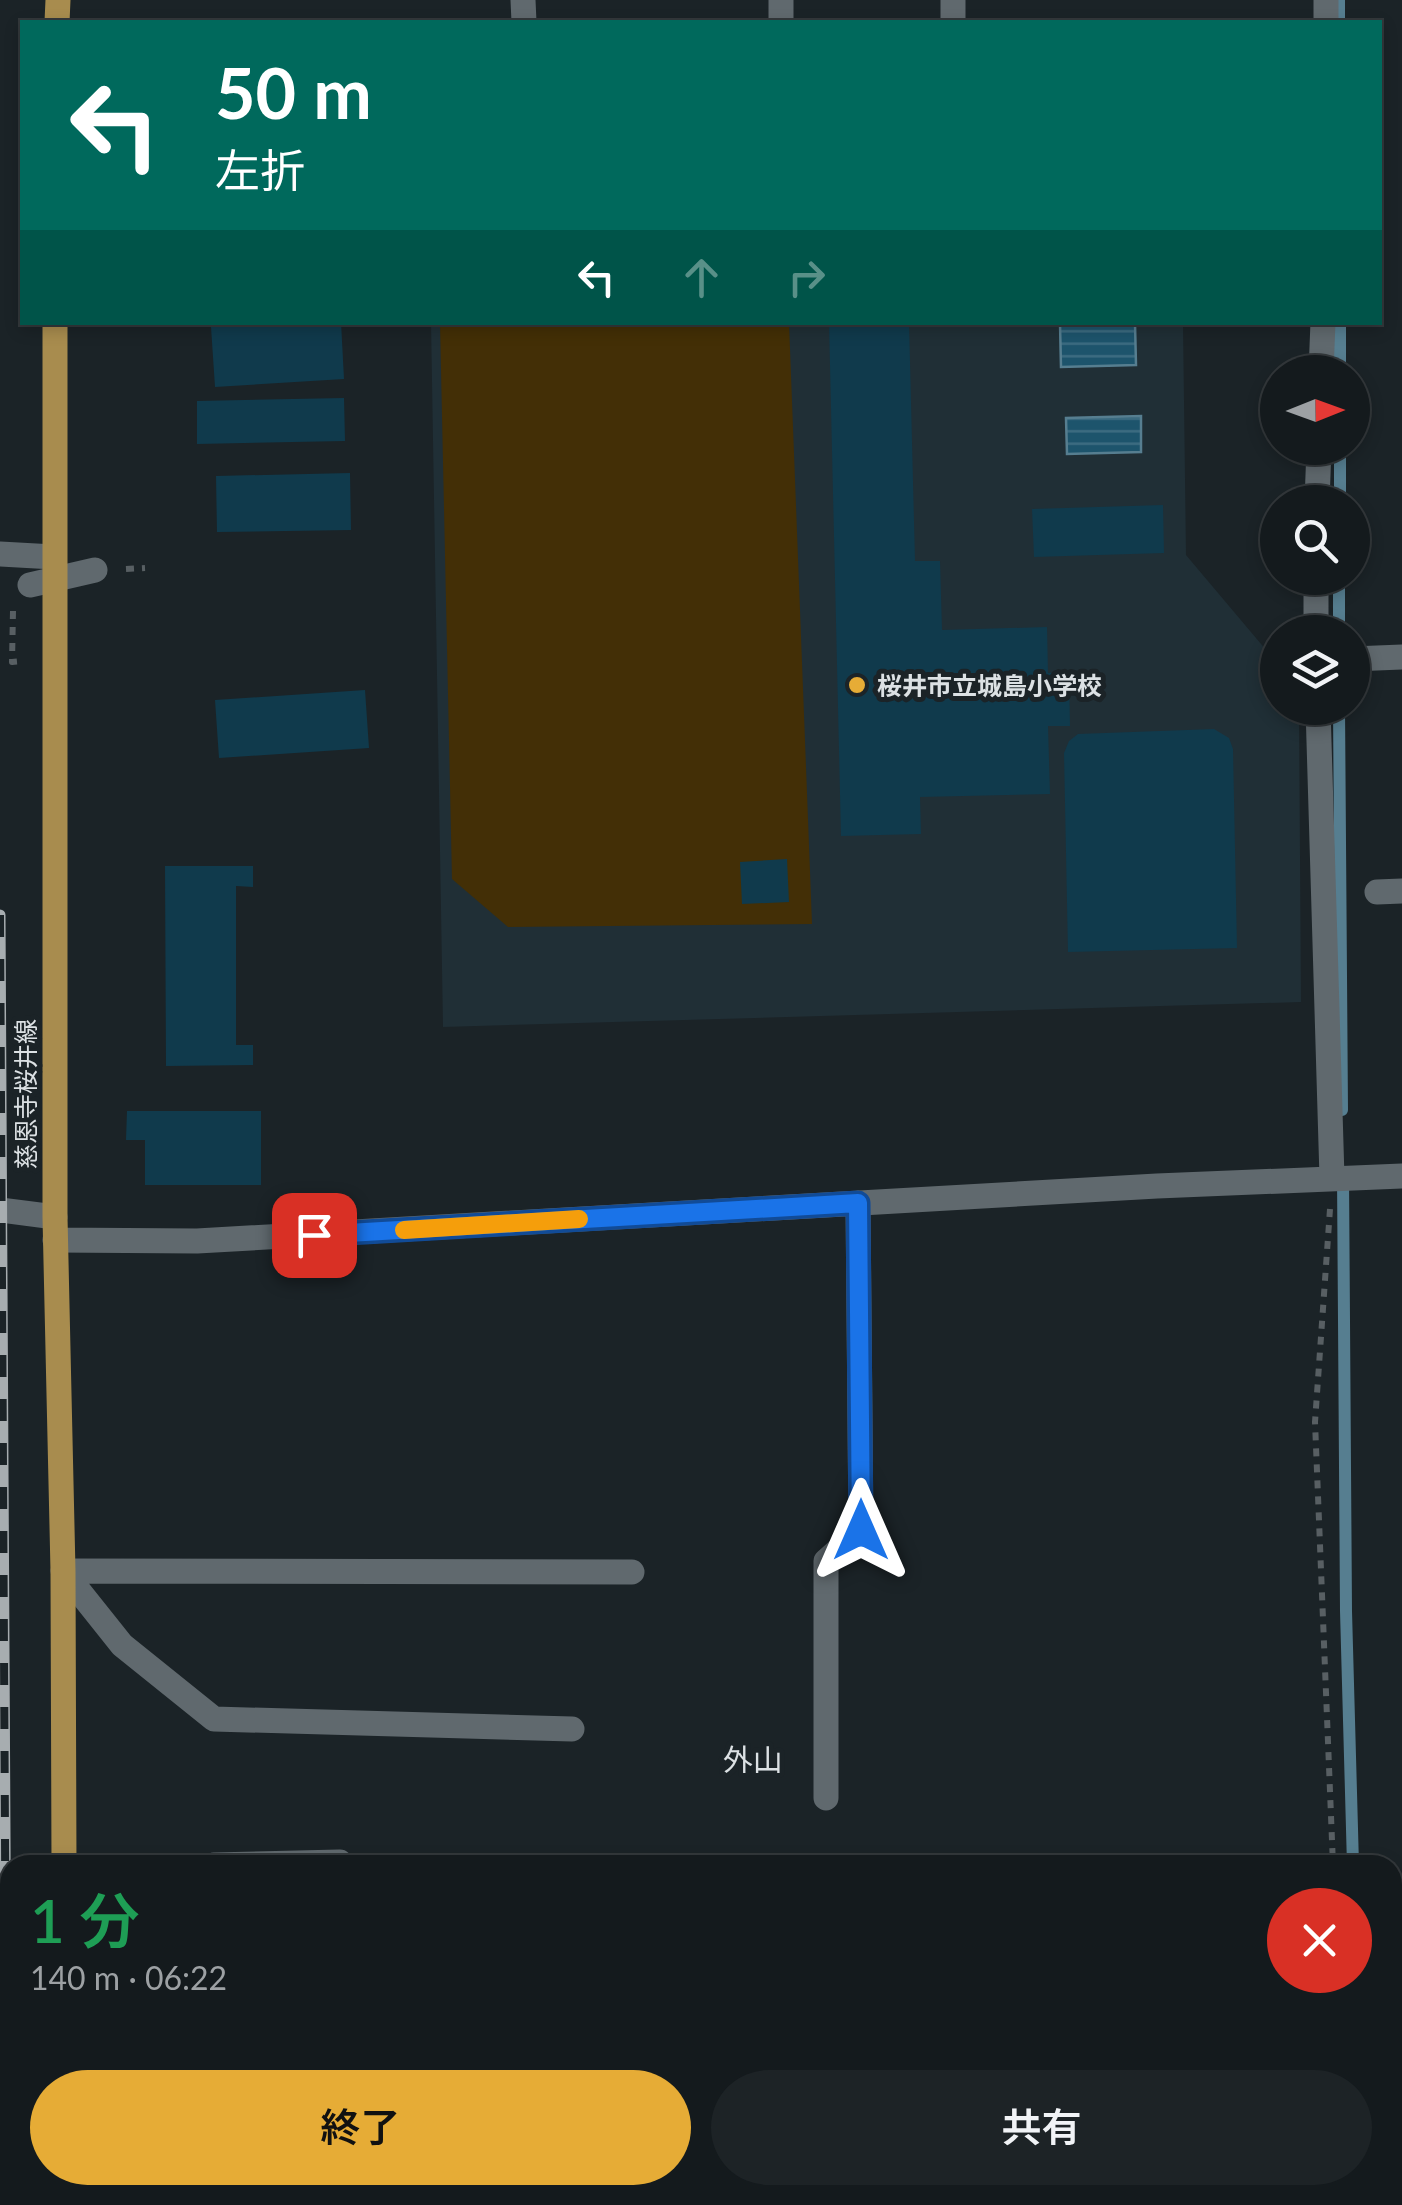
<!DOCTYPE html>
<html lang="ja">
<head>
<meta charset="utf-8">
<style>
	:root { --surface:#141a1d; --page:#1d2326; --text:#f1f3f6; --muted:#9da1a4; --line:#33383b; --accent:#e6ac36 }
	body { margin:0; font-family:Lato,"Noto Sans JP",sans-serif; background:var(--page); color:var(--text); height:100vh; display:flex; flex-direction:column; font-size:38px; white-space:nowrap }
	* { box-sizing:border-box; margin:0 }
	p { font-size:32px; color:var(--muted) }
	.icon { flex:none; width:55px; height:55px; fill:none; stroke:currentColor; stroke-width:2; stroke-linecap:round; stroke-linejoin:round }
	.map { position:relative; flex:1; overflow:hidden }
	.side { position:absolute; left:0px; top:1855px; width:1402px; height:350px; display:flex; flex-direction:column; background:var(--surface); border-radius:30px 30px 0 0; box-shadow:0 5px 15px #0003,0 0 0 2px var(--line) }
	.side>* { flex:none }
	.top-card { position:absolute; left:20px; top:20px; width:1362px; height:305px; border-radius:0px; box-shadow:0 5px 15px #0003,0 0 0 2px var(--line); background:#00695c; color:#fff; overflow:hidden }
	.needle { width:65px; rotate:89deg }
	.fabs { position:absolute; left:1260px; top:355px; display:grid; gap:20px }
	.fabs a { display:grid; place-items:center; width:110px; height:110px; border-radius:50%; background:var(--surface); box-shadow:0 5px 15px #0003,0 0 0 2px var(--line); font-size:50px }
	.pin { position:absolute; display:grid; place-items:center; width:85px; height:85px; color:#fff; margin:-42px; border-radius:20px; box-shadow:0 5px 15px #0006 }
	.me { position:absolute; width:110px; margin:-55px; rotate:0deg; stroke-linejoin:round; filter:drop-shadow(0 0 8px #0008) }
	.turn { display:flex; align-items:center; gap:35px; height:210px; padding:0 30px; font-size:45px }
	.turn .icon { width:130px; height:130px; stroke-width:2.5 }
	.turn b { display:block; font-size:70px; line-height:85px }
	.lanes { display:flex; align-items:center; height:95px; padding:0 30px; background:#0003; justify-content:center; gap:50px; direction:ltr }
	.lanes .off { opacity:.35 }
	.round { display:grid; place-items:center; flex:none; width:105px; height:105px; border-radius:52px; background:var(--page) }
	.headline { display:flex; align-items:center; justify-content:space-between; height:170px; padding:0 30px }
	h1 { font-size:60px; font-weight:600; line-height:75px; color:#1e9e55 }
	.primary-button { display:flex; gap:20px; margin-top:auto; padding:20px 30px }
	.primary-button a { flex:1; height:115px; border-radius:60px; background:var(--accent); color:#111; font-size:40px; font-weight:600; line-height:115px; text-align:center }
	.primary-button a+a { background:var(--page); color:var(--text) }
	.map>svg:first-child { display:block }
	.built { fill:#202f36 }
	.pitch { fill:#432f06 }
	.water { fill:url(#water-rules); stroke:#567e90; stroke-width:2.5 }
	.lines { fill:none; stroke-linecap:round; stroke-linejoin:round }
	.stream { stroke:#567e90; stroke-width:12 }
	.building { fill:#103a4c }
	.path { stroke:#585f63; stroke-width:6; stroke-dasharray:8 8; stroke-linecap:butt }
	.minor { stroke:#60696e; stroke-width:25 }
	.major { stroke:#a88c4e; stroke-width:25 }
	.rail-casing { stroke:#a7adb0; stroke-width:11 }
	.rail { stroke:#1b2327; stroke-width:8; stroke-dasharray:22; stroke-linecap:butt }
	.route-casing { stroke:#114b97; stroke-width:25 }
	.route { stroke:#1a73e8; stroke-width:18 }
	.slow { stroke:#f59e0b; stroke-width:18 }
	.poi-dot { fill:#e6ac36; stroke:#1b2327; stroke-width:4 }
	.labels { text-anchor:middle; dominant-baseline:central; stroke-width:10; stroke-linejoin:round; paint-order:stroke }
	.poi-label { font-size:25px; font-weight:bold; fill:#dce1e4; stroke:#1b2327; text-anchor:start }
	.street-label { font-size:25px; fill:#dce1e4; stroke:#1b2327 }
	.quarter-label { font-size:30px; fill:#dce1e4; stroke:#1b2327 }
</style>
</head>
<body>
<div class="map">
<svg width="1402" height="2205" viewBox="0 0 1402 2205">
	<defs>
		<pattern id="water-rules" width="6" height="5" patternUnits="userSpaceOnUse" patternTransform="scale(2.5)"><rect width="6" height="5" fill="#1d546c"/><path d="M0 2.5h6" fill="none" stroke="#3d6c81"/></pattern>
	</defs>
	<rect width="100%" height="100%" fill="#1b2327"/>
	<!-- built -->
	<path class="built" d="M431 323H1183L1186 555 1277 663 1278 708H1299L1301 1002 443 1027Z"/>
	<!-- pitch -->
	<path class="pitch" d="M440 323H789L812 924 508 927 452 879Z"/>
	<!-- water -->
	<path class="water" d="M1060 323H1135L1136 365 1061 367Z
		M1141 416V452L1067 454 1066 418Z"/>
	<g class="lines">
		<!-- stream -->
		<path class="stream" d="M1339 0V22
			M1340 322V372
			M1340 502V448
			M1339 632V578
			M1339 708 1342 1110
			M1343 1175 1346 1611 1353 1865
			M1357 2195V2205"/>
	</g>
	<!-- building -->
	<path class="building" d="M282 322H341L344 379 215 387 211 327Z
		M829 322H909L915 561H940L942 630 1047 627 1048 673 1069 672 1070 726H1048L1050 794 920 797 921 834 841 836Z
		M344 398 345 441 197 444V401Z
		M350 473 351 530 217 532 216 476Z
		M1163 505 1164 553 1034 557 1032 509Z
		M365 690 369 748 219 758 215 700Z
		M1214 729 1229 738 1233 749 1237 948 1068 952 1064 753 1069 741 1078 734Z
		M787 859 789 902 742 904 740 862Z
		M165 866H253V887L236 886V1045H253V1065L166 1066Z
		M127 1111H261V1185H145V1140H126Z"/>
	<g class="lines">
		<!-- path -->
		<path class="path" d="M126 569 145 568
			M13 611 12 662 23 661
			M1330 1209 1315 1422 1333 1865
			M1340 2195V2205"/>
		<!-- minor -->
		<path class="minor" d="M523 0 524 22
			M781 0V22
			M953 0V22
			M1326 0V22
			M1321 372 1323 322
			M1317 502 1319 448
			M0 554 54 557
			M1316 578V632
			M30 585 95 570
			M1352 659 1402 657
			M1318 708 1332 1178
			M1377 892 1402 891
			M0 1210 55 1217
			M55 1240 197 1241 1157 1186 1402 1176
			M572 1729 214 1719 122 1645 63 1571 632 1572
			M826 1798V1561L861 1530 858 1203
			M214 1865 340 1862"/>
		<!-- major -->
		<path class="major" d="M57 22 58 0
			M55 322V1217L63 1571 64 1865
			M57 2205V2195"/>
		<!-- rail casing -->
		<g class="rail-casing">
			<path id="rail" d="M0 915 7 2205"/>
		</g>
		<!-- rail -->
		<use href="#rail" class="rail"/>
	</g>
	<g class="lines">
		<!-- route casing -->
		<g class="route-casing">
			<path id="route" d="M314 1235 858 1203 861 1530"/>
		</g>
		<!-- route -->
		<use href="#route" class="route"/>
		<!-- slow -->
		<path class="slow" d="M404 1230 579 1219"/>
	</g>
	<!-- markers -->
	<circle class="poi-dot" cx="857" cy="685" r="10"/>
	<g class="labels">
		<!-- poi labels -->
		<g class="poi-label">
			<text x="877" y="685">桜井市立城島小学校</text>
		</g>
		<!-- street labels -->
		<g class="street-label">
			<text transform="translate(25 1094) rotate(-90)">慈恩寺桜井線</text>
		</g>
		<!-- quarter labels -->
		<g class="quarter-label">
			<text x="753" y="1759">外山</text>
		</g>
	</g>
</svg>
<div class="fabs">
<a><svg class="needle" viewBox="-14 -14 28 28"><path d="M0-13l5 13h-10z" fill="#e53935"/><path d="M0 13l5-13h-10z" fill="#9da1a4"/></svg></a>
<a><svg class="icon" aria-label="search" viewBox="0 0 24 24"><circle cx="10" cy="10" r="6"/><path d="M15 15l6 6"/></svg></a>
<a><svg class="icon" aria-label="layers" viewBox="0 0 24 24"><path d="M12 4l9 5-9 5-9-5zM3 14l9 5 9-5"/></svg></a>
</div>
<div class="pin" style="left:314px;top:1235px;background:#d93025"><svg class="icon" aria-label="arrive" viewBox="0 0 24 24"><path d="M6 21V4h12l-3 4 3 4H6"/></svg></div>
<svg class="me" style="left:861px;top:1530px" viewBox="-20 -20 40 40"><path d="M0-17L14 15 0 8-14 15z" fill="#1a73e8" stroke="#fff" stroke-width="4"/></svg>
<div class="top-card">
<div class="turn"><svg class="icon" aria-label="left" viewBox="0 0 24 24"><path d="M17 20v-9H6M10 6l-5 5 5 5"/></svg><div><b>50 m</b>左折</div></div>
<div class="lanes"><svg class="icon" aria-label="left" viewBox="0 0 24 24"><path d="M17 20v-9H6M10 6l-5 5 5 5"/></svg><svg class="icon off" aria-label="ahead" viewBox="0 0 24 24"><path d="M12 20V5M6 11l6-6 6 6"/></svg><svg class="icon off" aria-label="right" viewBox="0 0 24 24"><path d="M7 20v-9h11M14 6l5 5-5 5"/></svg></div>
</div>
<section class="side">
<div class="headline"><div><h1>1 分</h1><p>140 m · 06:22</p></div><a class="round" style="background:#d93025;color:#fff"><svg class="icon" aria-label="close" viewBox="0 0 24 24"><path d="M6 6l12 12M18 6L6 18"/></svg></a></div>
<div class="primary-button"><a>終了</a><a>共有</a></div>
</section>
</div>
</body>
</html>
